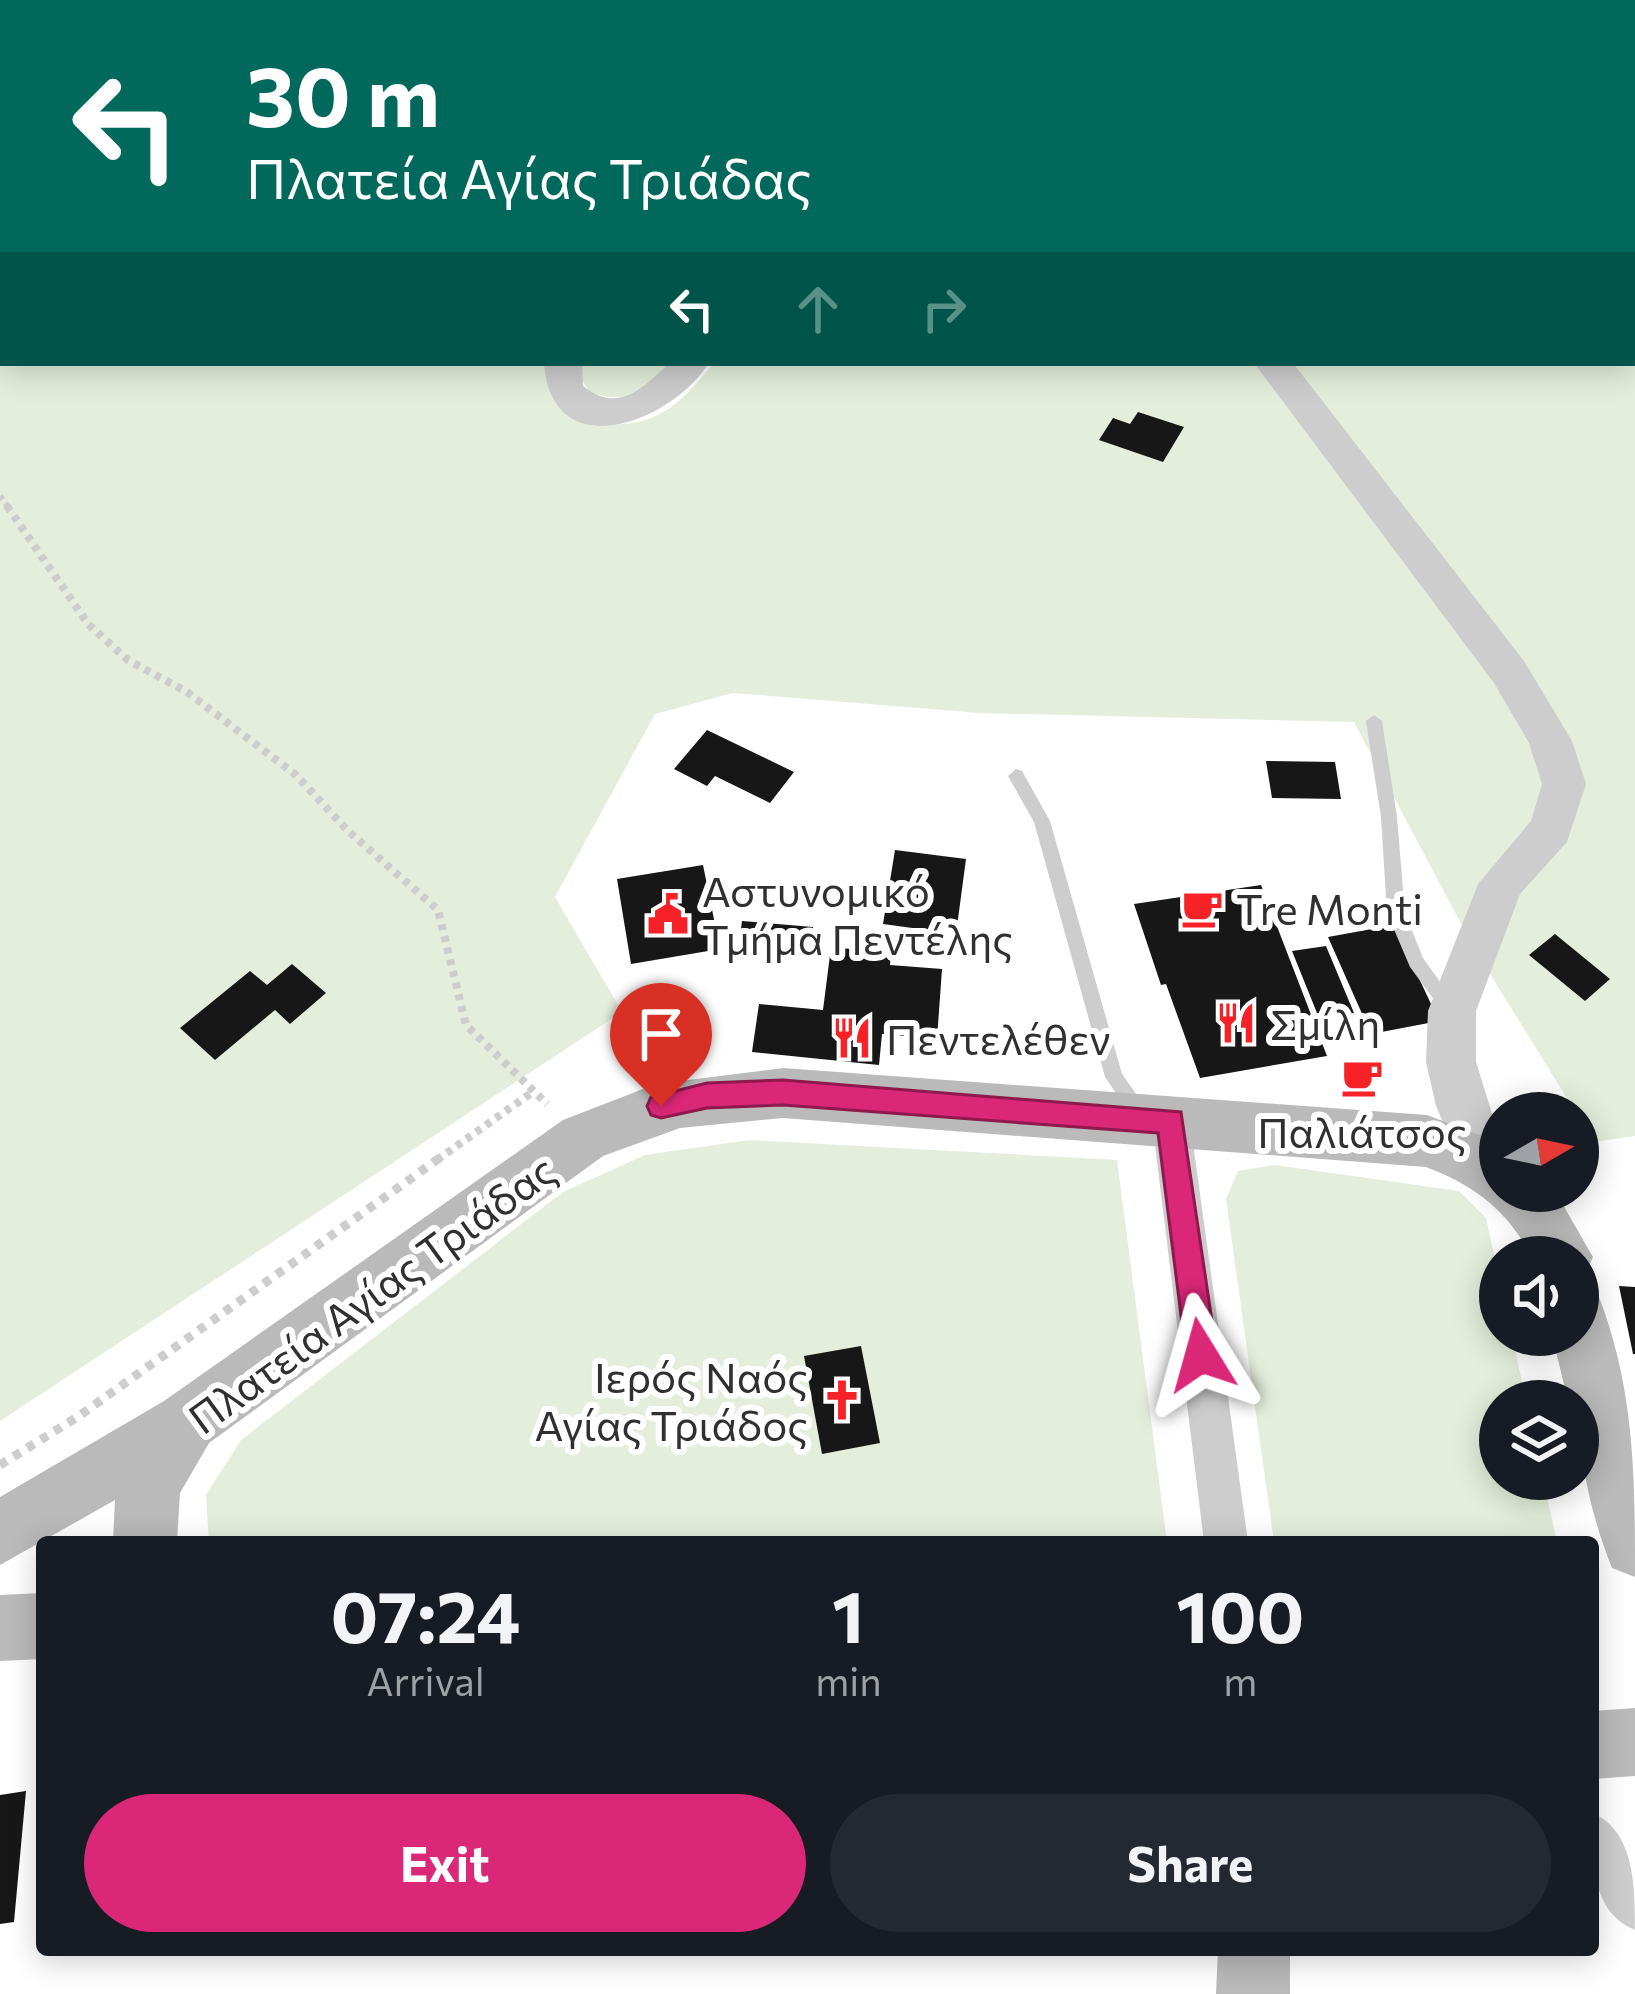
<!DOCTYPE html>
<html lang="en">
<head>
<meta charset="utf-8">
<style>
	:root { --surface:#171b24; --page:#242831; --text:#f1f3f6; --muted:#9ea1a6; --accent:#db2777 }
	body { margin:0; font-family:Commissioner,sans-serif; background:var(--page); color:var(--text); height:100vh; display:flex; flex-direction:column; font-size:45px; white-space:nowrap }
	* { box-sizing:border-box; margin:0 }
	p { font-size:39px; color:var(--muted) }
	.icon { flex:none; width:66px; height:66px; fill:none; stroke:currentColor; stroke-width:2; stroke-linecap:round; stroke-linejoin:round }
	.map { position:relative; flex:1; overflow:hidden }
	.panel { position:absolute; left:36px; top:1536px; width:1563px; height:420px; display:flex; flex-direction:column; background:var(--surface); border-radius:12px; box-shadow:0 6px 30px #0003 }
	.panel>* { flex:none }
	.guide { position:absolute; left:0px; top:0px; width:1635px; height:366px; box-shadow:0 6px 30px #0003; background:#00695c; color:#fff; overflow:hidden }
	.needle { width:78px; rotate:81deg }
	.buttons { position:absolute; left:1479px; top:1092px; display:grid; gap:24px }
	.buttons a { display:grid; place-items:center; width:120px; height:120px; border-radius:50%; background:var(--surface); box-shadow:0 6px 30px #0003; font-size:60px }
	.pin { position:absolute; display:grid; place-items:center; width:102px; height:102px; color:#fff; margin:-123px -51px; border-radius:50% 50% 50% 0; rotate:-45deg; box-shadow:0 0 12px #0007 }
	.pin .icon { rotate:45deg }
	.me { position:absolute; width:132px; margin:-66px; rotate:352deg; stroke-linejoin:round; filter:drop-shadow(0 0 9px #0008) }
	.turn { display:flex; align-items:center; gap:42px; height:252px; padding:0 48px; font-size:54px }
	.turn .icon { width:156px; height:156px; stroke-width:2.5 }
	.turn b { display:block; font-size:84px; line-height:102px }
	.lanes { display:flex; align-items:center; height:114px; padding:0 48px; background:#0003; justify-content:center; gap:60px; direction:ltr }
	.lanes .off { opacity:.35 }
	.eta { display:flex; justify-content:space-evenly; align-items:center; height:204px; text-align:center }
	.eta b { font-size:72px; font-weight:700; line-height:84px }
	.primary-button { display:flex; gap:24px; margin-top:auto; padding:24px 48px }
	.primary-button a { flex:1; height:138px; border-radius:72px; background:var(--accent); color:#fff; font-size:48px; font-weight:700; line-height:138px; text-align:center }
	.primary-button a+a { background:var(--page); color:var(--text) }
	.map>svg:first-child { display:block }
	.green { fill:#e5eedc }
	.building { fill:#171717 }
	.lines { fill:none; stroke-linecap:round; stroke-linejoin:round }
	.path-far2 { stroke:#cdcdcd; stroke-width:6; stroke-dasharray:4.5 4.5; stroke-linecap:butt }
	.path-far1 { stroke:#cdcdcd; stroke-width:8; stroke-dasharray:6 6; stroke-linecap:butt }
	.path { stroke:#cdcdcd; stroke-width:9; stroke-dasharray:8 8; stroke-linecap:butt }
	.service { fill:#cdcdcd; fill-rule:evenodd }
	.minor { fill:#cdcdcd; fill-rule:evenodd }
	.tertiary { fill:#cdcdcd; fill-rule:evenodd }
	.secondary { fill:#bababa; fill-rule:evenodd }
	.route { fill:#db2777; stroke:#8e194d; stroke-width:3 }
	.labels { text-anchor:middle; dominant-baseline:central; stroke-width:12; stroke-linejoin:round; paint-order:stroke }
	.poi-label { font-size:42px; fill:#303030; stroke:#fff; text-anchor:start }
	.street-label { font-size:42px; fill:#303030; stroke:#fff }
</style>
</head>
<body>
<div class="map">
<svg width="1635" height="1994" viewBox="0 0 1635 1994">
	<rect width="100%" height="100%" fill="#fff"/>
	<!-- green -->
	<path class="green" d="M0 0 54 3H3V363H551L596 423C654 430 678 407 714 363H1632V3L123 0H1635V1136L1594 1142 1474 948 1354 722 980 713 733 693 655 714 555 897 622 1012 0 1421Z
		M572 363H679C656 392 626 404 590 393Z
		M750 1140 1117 1160 1167 1542H209L206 1495 241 1440 563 1192 645 1155Z
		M1275 1165 1459 1191 1486 1218 1500 1282V1335H1512L1526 1401H1500V1479H1543L1557 1542H1274L1226 1199 1238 1171Z"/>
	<!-- building -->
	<path class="building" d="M1138 412 1184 427 1163 462 1099 440 1113 418 1130 424Z
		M707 730 794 772 770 803 715 776 707 786 674 769Z
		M1266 761 1335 762 1341 799 1272 798Z
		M895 850 966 859 956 934 883 924Z
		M703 865 720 949 631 964 617 879Z
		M1261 885 1327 1056 1200 1078 1166 984 1161 985 1134 904Z
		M742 921 813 927 809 958 738 951Z
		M1394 925 1439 1021 1371 1034 1328 937Z
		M1555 934 1610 979 1585 1001 1529 955Z
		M1326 946 1354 1013 1319 1018 1292 951Z
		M831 947 891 953 890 965 942 969 937 1039 882 1034 879 1065 752 1052 759 1004 823 1010Z
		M292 964 326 993 290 1024 275 1010 215 1060 180 1028 250 971 267 985Z
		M1619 1286 1635 1287V1354H1633Z
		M861 1346 880 1443 822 1454 804 1356Z
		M26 1791 14 1922 0 1924V1795Z"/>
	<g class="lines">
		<!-- path-far2 -->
		<path class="path-far2" d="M788 0 793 3
			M1312 3 1316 0
			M1632 196 1635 200
			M0 496 9 509"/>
		<!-- path-far1 -->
		<path class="path-far1" d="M7 506 88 624 128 660 187 692 296 775 348 831 438 910 466 1025 547 1104
			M437 1160 534 1091"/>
		<!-- path -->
		<path class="path" d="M0 1465 79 1416 441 1157"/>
		<!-- service -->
		<path class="service" d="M1374 715 1382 721 1397 817 1405 913 1423 958 1458 1007 1455 1012 1449 1015 1443 1012 1410 967 1387 913 1381 817 1366 721Z
			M1016 769 1022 771 1050 821 1122 1074 1149 1112 1147 1118 1140 1120 1133 1118 1105 1077 1034 822 1008 776Z"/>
		<!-- minor -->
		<path class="minor" d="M1171 1104 1184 1109 1190 1121 1248 1542H1204L1152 1121 1158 1109Z
			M1593 1813C1635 1832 1635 1887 1635 1930 1588 1910 1593 1856 1593 1813Z"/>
		<!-- tertiary -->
		<path class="tertiary" d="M63 0H98L100 3H65Z
			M544 363H582L583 386C617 414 643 389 669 363H709C670 424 551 467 544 363Z
			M1254 363H1293L1524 661 1572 741 1586 784 1567 842 1520 894 1476 1011V1062L1500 1139V1180L1485 1186 1467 1179 1436 1106 1426 1062 1428 1011 1478 884 1531 821 1542 784 1529 743 1494 683Z"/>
		<!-- secondary -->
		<path class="secondary" d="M783 1068 1427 1115 1500 1143V1191H1555L1593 1257 1584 1277 1578 1279V1257H1532C1507 1210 1474 1185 1426 1167L783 1118 680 1128 603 1156 209 1443 180 1493 177 1542H113L115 1500 0 1565V1497L164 1401 563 1120 656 1084Z
			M1578 1288 1599 1297C1635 1391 1635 1478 1635 1577L1612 1568C1591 1516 1578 1457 1578 1401H1568L1552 1335H1578Z
			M42 1593V1659L0 1661V1595Z
			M1635 1708V1776L1593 1779V1711Z
			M1218 1950H1290V1994H1216Z"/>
	</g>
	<!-- route -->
	<path class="route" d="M783 1080 1181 1112 1217 1355 1212 1365 1201 1370 1190 1365 1186 1355 1158 1133 783 1105 707 1108 661 1118 651 1115 647 1106 651 1097 707 1083Z"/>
	<!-- icons -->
	<defs>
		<g id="cafe-bare" transform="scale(3.24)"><path d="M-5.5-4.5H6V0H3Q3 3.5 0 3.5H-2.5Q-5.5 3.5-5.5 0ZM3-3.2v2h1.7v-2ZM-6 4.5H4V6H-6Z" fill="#f62227" stroke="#fff" stroke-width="2.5" paint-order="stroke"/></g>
		<g id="civic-bare" transform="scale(3.24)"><path d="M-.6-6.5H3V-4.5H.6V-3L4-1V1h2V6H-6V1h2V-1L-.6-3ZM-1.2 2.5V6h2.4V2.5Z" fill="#f62227" stroke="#fff" stroke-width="2.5" paint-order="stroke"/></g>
		<g id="restaurant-bare" transform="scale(3.24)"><path d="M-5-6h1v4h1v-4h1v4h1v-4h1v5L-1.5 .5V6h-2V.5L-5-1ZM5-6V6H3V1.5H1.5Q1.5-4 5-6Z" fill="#f62227" stroke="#fff" stroke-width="2.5" paint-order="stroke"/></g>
		<g id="church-bare" transform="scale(3.24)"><path d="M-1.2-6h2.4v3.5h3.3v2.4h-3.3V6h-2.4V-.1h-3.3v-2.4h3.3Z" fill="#f62227" stroke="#fff" stroke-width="2.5" paint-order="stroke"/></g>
	</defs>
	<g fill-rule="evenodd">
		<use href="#cafe-bare" x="1202" y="908"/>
		<use href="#civic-bare" x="668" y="914"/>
		<use href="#restaurant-bare" x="1236" y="1023"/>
		<use href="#restaurant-bare" x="852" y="1038"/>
		<use href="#cafe-bare" x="1362" y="1077"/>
		<use href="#church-bare" x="842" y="1400"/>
	</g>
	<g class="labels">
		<!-- poi labels -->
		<g class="poi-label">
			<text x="702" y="890">Αστυνομικό<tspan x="702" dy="48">Τμήμα Πεντέλης</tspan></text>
			<text x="1236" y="908">Tre Monti</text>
			<text x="1270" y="1023">Σμίλη</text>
			<text x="886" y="1038">Πεντελέθεν</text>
			<text x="1362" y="1131" text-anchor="middle">Παλιάτσος</text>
			<text x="808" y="1376" text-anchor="end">Ιερός Ναός<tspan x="808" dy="48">Αγίας Τριάδος</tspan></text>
		</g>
		<!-- street labels -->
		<g class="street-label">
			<text transform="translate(371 1293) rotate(-36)">Πλατεία Αγίας Τριάδας</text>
		</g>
	</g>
</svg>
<div class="buttons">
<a><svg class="needle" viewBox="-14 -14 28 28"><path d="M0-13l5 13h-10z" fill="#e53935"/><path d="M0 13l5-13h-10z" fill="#9ea1a6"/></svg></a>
<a><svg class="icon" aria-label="sound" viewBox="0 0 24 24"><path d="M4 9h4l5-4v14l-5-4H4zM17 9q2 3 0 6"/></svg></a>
<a><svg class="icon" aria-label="layers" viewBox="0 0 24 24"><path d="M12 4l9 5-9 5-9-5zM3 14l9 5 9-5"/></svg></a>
</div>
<div class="pin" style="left:661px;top:1106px;background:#d93025"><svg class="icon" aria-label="arrive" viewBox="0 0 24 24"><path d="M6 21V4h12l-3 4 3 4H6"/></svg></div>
<svg class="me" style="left:1201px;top:1355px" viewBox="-20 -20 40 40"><path d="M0-17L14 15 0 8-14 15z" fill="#db2777" stroke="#fff" stroke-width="4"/></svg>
<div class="guide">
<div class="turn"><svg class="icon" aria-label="left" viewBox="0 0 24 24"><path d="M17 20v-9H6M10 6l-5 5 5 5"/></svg><div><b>30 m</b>Πλατεία Αγίας Τριάδας</div></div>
<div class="lanes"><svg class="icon" aria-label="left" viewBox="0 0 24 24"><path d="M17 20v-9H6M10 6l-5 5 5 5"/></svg><svg class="icon off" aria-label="ahead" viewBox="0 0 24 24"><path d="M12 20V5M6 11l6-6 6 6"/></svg><svg class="icon off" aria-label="right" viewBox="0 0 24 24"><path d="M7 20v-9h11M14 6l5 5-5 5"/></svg></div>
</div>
<section class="panel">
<div class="eta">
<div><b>07:24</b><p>Arrival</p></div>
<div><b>1</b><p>min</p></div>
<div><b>100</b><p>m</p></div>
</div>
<div class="primary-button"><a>Exit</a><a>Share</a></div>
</section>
</div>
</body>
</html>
